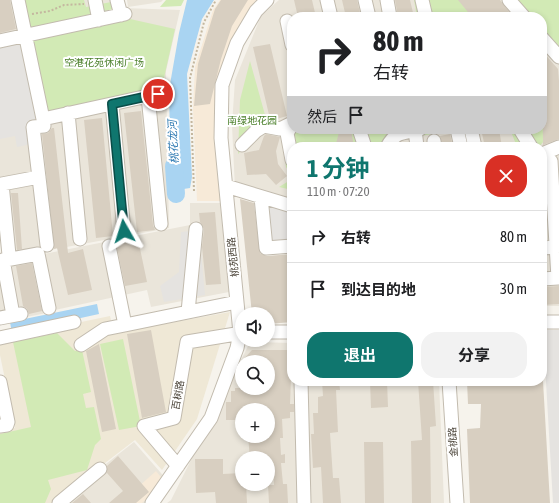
<!DOCTYPE html>
<html lang="zh">
<head>
<meta charset="utf-8">
<style>
	:root { --surface:#fff; --page:#f2f2f2; --text:#202124; --muted:#757577; --line:#e0e0e0; --accent:#0f766e }
	body { margin:0; font-family:"Asap Condensed","Noto Sans SC",sans-serif; background:var(--page); color:var(--text); height:100vh; display:flex; flex-direction:column; font-size:15px; white-space:nowrap }
	* { box-sizing:border-box; margin:0 }
	p { font-size:13px; color:var(--muted) }
	.icon { flex:none; width:22px; height:22px; fill:none; stroke:currentColor; stroke-width:2; stroke-linecap:round; stroke-linejoin:round }
	.map { position:relative; flex:1; overflow:hidden }
	.drawer { position:absolute; left:287px; top:142px; width:260px; height:244px; display:flex; flex-direction:column; background:var(--surface); border-radius:16px; box-shadow:0 2px 6px #0003 }
	.drawer>* { flex:none }
	.top-card { position:absolute; left:287px; top:12px; width:260px; height:122px; border-radius:16px; box-shadow:0 2px 6px #0003; background:#fff; color:var(--text); overflow:hidden }
	.buttons { position:absolute; left:235px; top:307px; display:grid; gap:8px }
	.buttons a { display:grid; place-items:center; width:40px; height:40px; border-radius:50%; background:var(--surface); box-shadow:0 2px 6px #0003; font-size:20px }
	.pin { position:absolute; display:grid; place-items:center; width:34px; height:34px; color:#fff; margin:-17px; border:2px solid #fff; border-radius:50%; box-shadow:0 1px 4px #0007 }
	.me { position:absolute; width:44px; margin:-22px; rotate:354deg; stroke-linejoin:round; filter:drop-shadow(0 0 3px #0008) }
	.turn { display:flex; align-items:center; gap:14px; height:84px; padding:0 20px; font-size:18px }
	.turn .icon { width:52px; height:52px; stroke-width:2.5 }
	.turn b { display:block; font-size:28px; line-height:34px }
	.then { display:flex; align-items:center; height:38px; padding:0 20px; background:#0003; gap:8px; font-size:15px }
	.round { display:grid; place-items:center; flex:none; width:42px; height:42px; border-radius:16px; background:var(--page) }
	.overview { display:flex; align-items:center; justify-content:space-between; height:68px; padding:0 20px }
	h1 { font-size:24px; font-weight:700; line-height:30px; color:var(--accent) }
	.button { display:flex; gap:8px; margin-top:auto; padding:8px 20px }
	.button a { flex:1; height:46px; border-radius:16px; background:var(--accent); color:#fff; font-size:16px; font-weight:700; line-height:46px; text-align:center }
	.button a+a { background:var(--page); color:var(--text) }
	ul { padding:0; list-style:none }
	li { display:flex; align-items:center; gap:12px; height:52px; padding:0 20px; border-top:1px solid var(--line) }
	li div { flex:1 }
	li b { display:block; font-size:15px }
	li em { font-style:normal }
	.map>svg:first-child { display:block }
	.residential { fill:#eae5da; fill-rule:evenodd }
	.commercial { fill:#f7ead8 }
	.education { fill:#efe8d6 }
	.green { fill:#d2eab5 }
	.parking { fill:#e5e3e0 }
	.water { fill:#a9d4f2 }
	.lines { fill:none; stroke-linecap:round; stroke-linejoin:round }
	.river { stroke:#a9d4f2; stroke-width:18 }
	.building { fill:#d8cfc1 }
	.minor-casing { stroke:#c2bbae; stroke-width:15 }
	.path { stroke:#c4b79f; stroke-width:2; stroke-dasharray:2 2; stroke-linecap:butt }
	.minor { stroke:#fff; stroke-width:13 }
	.route-casing { stroke:#0a4d48; stroke-width:10 }
	.route { stroke:#0f766e; stroke-width:7 }
	.labels { text-anchor:middle; dominant-baseline:central; stroke-width:4; stroke-linejoin:round; paint-order:stroke }
	.park-label { font-size:10px; fill:#4a7f2a; stroke:#fff }
	.street-label { font-size:10px; fill:#4b4439; stroke:#fff }
	.water-label { font-size:11px; font-style:italic; fill:#2e7ab2; stroke:#fff }
</style>
</head>
<body>
<div class="map">
<svg width="559" height="503" viewBox="0 0 559 503">
	<rect width="100%" height="100%" fill="#f6f3ec"/>
	<!-- residential -->
	<path class="residential" d="M0 0H123L124 8 180 10 166 71 169 228 7 258 0 191Z
		M127 0H163L161 2 128 7Z
		M279 0H510L525 17H292V129H542V38L559 59V148L292 147V205L235 189 232 125 235 80 261 16Z
		M559 154V306H542V163Z
		M190 203H220L229 292 151 307 147 290 55 310 44 254 190 225Z
		M40 253 52 312 0 322V261Z
		M250 342 292 343V381H295L298 503H167L171 500ZM242 362H268V388H242ZM242 410H268V436H242ZM242 458H268V484H242Z
		M301 381H439L444 503H307Z
		M134 442 167 480 157 493 145 503H56Z"/>
	<!-- commercial -->
	<path class="commercial" d="M220 0H256L231 40 220 84 230 295 220 201H197L193 108 195 67 213 10Z
		M156 471 165 482 142 503H120Z"/>
	<!-- education -->
	<path class="education" d="M230 312 197 419 162 470 135 440 53 503H0V431L15 428 0 355V339L110 316 114 333Z"/>
	<!-- green -->
	<path class="green" d="M23 0H84L86 7 116 1 118 8 29 28Z
		M166 0H184L181 6 160 7Z
		M414 0H484L497 17H417Z
		M515 0H559V52L542 32V17H530Z
		M130 19 175 29 162 87 46 112 31 40Z
		M250 61 267 122C276 122 286 122 292 116V129H398L391 147H292V175L286 167 282 134 259 132 238 154 240 100Z
		M542 73 548 136 539 147H517L510 129H542Z
		M422 129H459L421 136Z
		M292 179V190L279 187Z
		M57 333 75 351 82 350 91 392 83 394 86 408 94 407 101 439 95 445 87 470 48 480 51 489 45 503H0V434L31 427 13 342Z
		M123 339 141 426 119 430 100 344Z"/>
	<!-- parking -->
	<path class="parking" d="M24 38 42 125 35 143 17 147 15 136 0 139V42Z
		M262 202 292 210V245L266 247Z
		M199 230 205 295 164 302 160 286 179 272 181 232Z
		M543 330H559V503H553Z"/>
	<!-- water -->
	<path class="water" d="M187 0H214L202 19 187 74 192 177 190 188 171 191 169 90 179 33Z
		M97 304 99 314 12 333 10 322Z"/>
	<g class="lines">
		<!-- river -->
		<path class="river" d="M174 166 176 194"/>
	</g>
	<!-- building -->
	<path class="building" d="M0 0H10L16 29 0 33Z
		M221 0H248L232 26 221 59 210 104 194 106 198 64 215 9Z
		M294 0H312L316 17H298Z
		M342 0H357L361 17H346Z
		M395 0H410L414 17H398Z
		M458 0H500L513 17H472Z
		M270 44 287 116 273 120 270 119 253 47Z
		M542 51 558 69 559 81V139L543 145Z
		M141 111 153 225 155 230 137 232 124 113Z
		M102 118 113 236 96 238 84 120Z
		M52 128H54L68 253 83 249 92 290 68 295 57 248 54 249 42 134 48 133Z
		M340 129H351L354 147H335Z
		M481 129H499L502 147H485Z
		M266 134 280 137 276 151 278 164 287 176 276 185 266 174 247 175 244 153 259 150 264 136Z
		M450 134 453 147H443L440 136Z
		M542 162H543L545 190 542 191Z
		M11 193H18L22 249 17 250Z
		M240 199 254 203 260 253 267 256 292 254V322L268 324V314H252Z
		M215 212 221 284 206 285 202 247 204 229 200 222 199 213Z
		M138 239 147 282 125 286 116 243Z
		M32 263 42 311 29 314 27 309 23 306 16 266Z
		M559 286V304L542 305V287Z
		M151 330 166 412 142 418 127 334Z
		M99 344 116 429 102 432 86 351Z
		M252 350H292L290 404H294V412H290V418L282 419 283 438H280L281 455 285 454V463H281L283 484H287L288 503H269L268 485H274L273 465H268V458H250L248 436H268V410L264 407 249 408V410H242V420H226V402H231V391H235V388H268V362H241Z
		M322 381H339L340 390H336L338 432 330 433 333 478H339L341 503H323L321 467 313 468 311 434H314L313 413H318V397L323 396Z
		M370 381H387L388 407 371 408Z
		M418 381H433L436 426 430 427 431 503H412L411 441 422 440Z
		M467 381H543L550 503H470L467 429 480 428 481 404H468Z
		M364 442H383L384 503H365Z
		M118 456 149 492 136 503H109L123 491 107 473V466Z
		M195 459H223V474L242 473V484H246L247 503H216L215 492 196 493Z
		M83 494 91 503H72Z"/>
	<g class="lines">
		<!-- minor casing -->
		<g class="minor-casing">
			<path id="minor" d="M18 0 43 119 157 94
				M95 0 99 20
				M117 0 121 15
				M327 0 331 17
				M365 0 369 17
				M387 0 390 17
				M422 0 426 17
				M509 0 524 17
				M287 21 292 45
				M542 38 559 57
				M0 41 125 14
				M148 96 161 224
				M112 104 124 231
				M68 113 80 239
				M43 119 44 126 33 127 47 245
				M292 125 287 133 292 160
				M359 129 365 147
				M415 129 417 147
				M457 129 461 147
				M471 129 475 147
				M520 129 531 147
				M434 141 435 147
				M242 145 256 131 264 126 280 129 292 123
				M387 147C396 130 404 134 420 129
				M542 154 559 147
				M226 186 292 206
				M261 197 266 248 292 246
				M109 246 125 325 237 302
				M542 248 556 247
				M9 255 2 184 39 177
				M3 260 13 315
				M0 261 38 254 49 308
				M542 279 558 278 551 161
				M188 312 196 229
				M0 318 21 314
				M542 322H559
				M268 332H292
				M0 338 74 322
				M81 345 105 329 125 325
				M301 381 304 503
				M449 381 457 503
				M0 382 8 422 7 425 0 426
				M178 466 144 426 174 418 187 342 242 333
				M59 503 100 469
				M152 503 211 418 237 348 240 333 221 138 222 85 237 43 256 11 267 0"/>
		</g>
		<!-- path -->
		<path class="path" d="M32 14 50 11 64 5 84 4
			M194 191 190 78 204 22 216 0"/>
		<!-- minor -->
		<use href="#minor" class="minor"/>
	</g>
	<g class="lines">
		<!-- route casing -->
		<g class="route-casing">
			<path id="route" d="M124 231 112 104 158 94"/>
		</g>
		<!-- route -->
		<use href="#route" class="route"/>
	</g>
	<g class="labels">
		<!-- park labels -->
		<g class="park-label">
			<text x="104" y="62">空港花苑休闲广场</text>
			<text x="252" y="120">南绿地花园</text>
		</g>
		<!-- street labels -->
		<g class="street-label">
			<text transform="translate(233 257) rotate(-96)">桃苑西路</text>
			<text transform="translate(178 395) rotate(-80)">百树路</text>
			<text transform="translate(453 442) rotate(-94)">金桃路</text>
		</g>
		<!-- water labels -->
		<g class="water-label">
			<text transform="translate(173 142) rotate(-93)">桃花龙河</text>
		</g>
	</g>
</svg>
<div class="buttons">
<a><svg class="icon" aria-label="sound" viewBox="0 0 24 24"><path d="M4 9h4l5-4v14l-5-4H4zM17 9q2 3 0 6"/></svg></a>
<a><svg class="icon" aria-label="search" viewBox="0 0 24 24"><circle cx="10" cy="10" r="6"/><path d="M15 15l6 6"/></svg></a>
<a>+</a>
<a>−</a>
</div>
<div class="pin" style="left:158px;top:94px;background:#d93025"><svg class="icon" aria-label="arrive" viewBox="0 0 24 24"><path d="M6 21V4h12l-3 4 3 4H6"/></svg></div>
<svg class="me" style="left:124px;top:231px" viewBox="-20 -20 40 40"><path d="M0-17L14 15 0 8-14 15z" fill="#0f766e" stroke="#fff" stroke-width="4"/></svg>
<div class="top-card">
<div class="turn"><svg class="icon" aria-label="right" viewBox="0 0 24 24"><path d="M7 20v-9h11M14 6l5 5-5 5"/></svg><div><b>80 m</b>右转</div></div>
<div class="then">然后<svg class="icon" aria-label="arrive" viewBox="0 0 24 24"><path d="M6 21V4h12l-3 4 3 4H6"/></svg></div>
</div>
<section class="drawer">
<div class="overview"><div><h1>1 分钟</h1><p>110 m · 07:20</p></div><a class="round" style="background:#d93025;color:#fff"><svg class="icon" aria-label="close" viewBox="0 0 24 24"><path d="M6 6l12 12M18 6L6 18"/></svg></a></div>
<ul>
<li><svg class="icon" aria-label="right" viewBox="0 0 24 24"><path d="M7 20v-9h11M14 6l5 5-5 5"/></svg><div><b>右转</b></div><em>80 m</em></li>
<li><svg class="icon" aria-label="arrive" viewBox="0 0 24 24"><path d="M6 21V4h12l-3 4 3 4H6"/></svg><div><b>到达目的地</b></div><em>30 m</em></li>
</ul>
<div class="button"><a>退出</a><a>分享</a></div>
</section>
</div>
</body>
</html>
